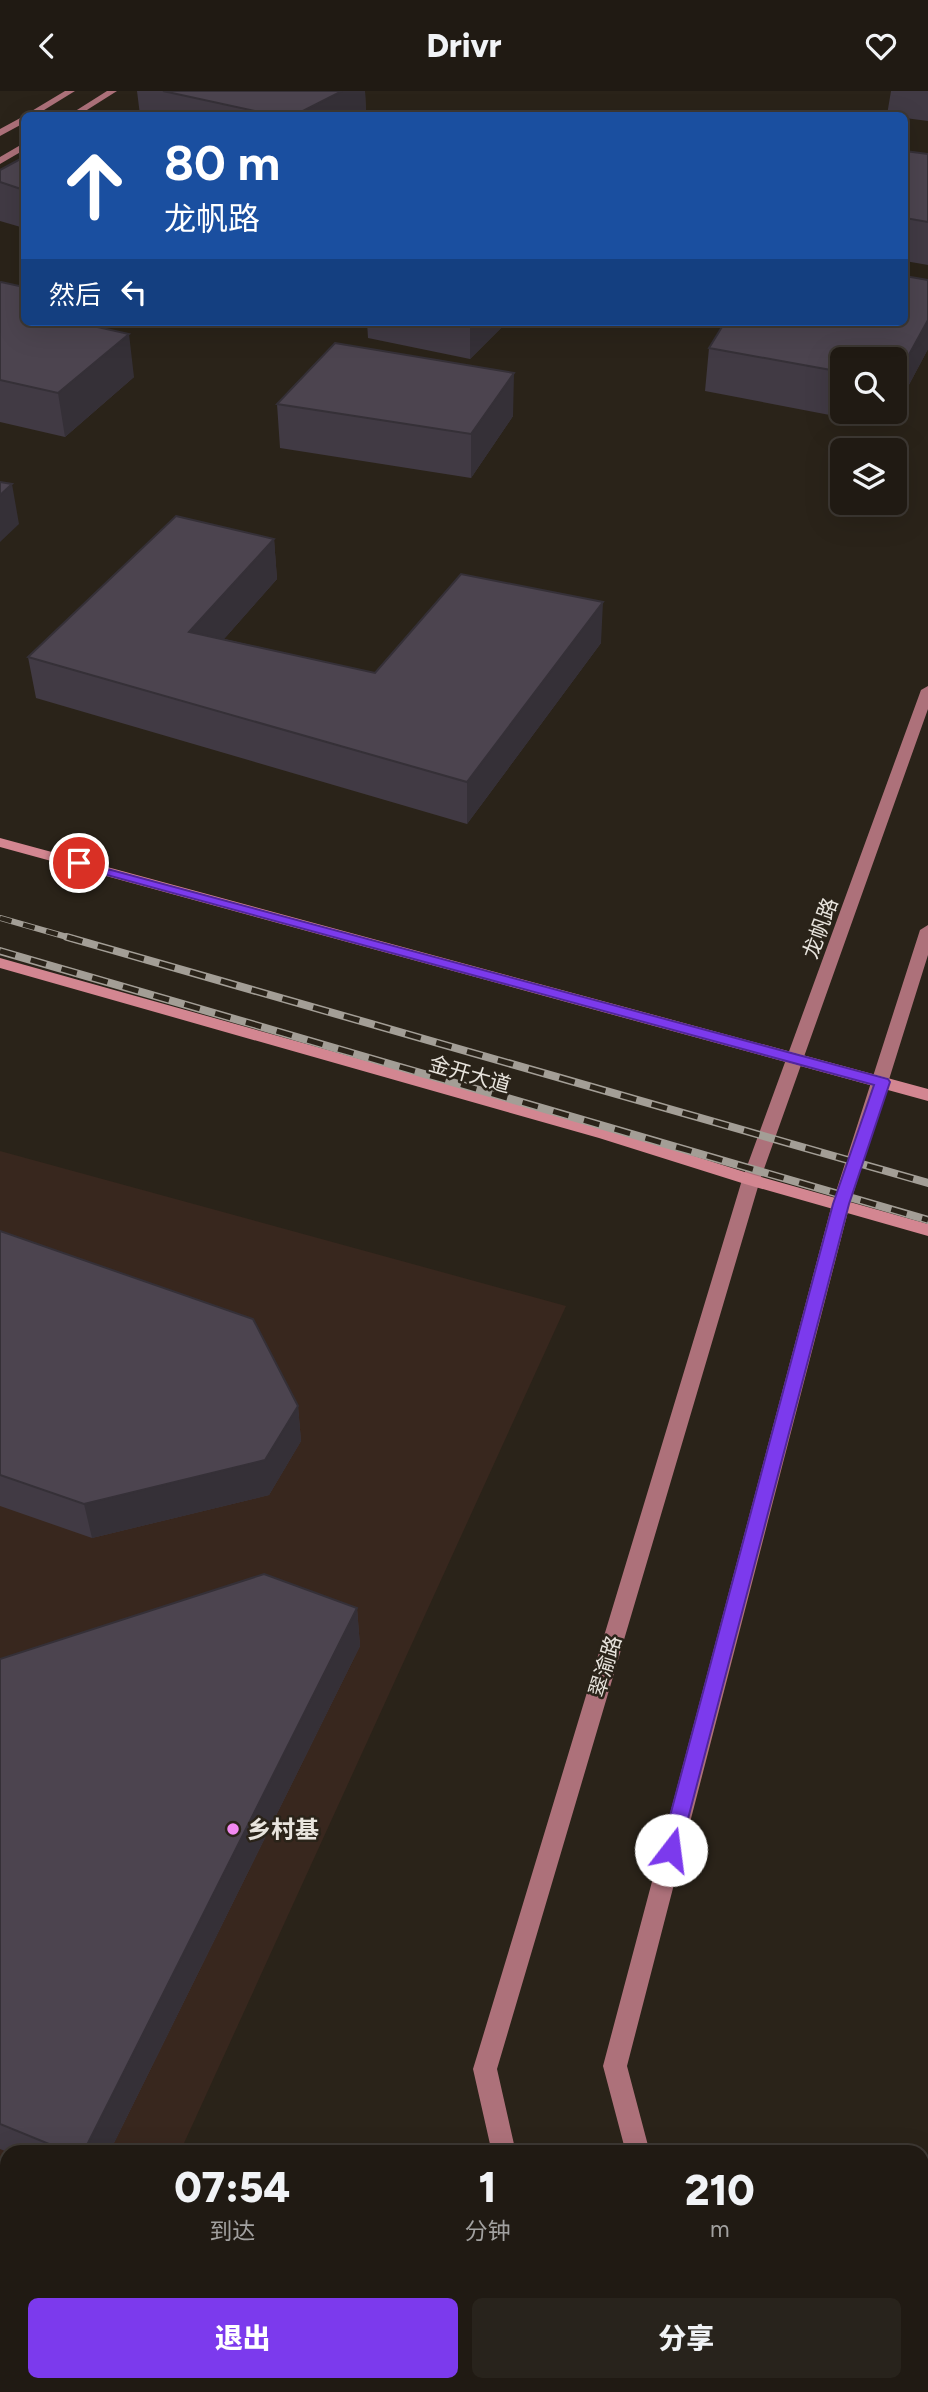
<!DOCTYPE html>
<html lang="zh">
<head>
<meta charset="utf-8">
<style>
	:root { --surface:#201a13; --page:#28231c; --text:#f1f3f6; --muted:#a2a1a0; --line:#3d3833; --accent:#7c3aed }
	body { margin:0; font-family:Figtree,"Noto Sans SC",sans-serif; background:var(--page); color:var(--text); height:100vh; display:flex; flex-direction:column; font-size:26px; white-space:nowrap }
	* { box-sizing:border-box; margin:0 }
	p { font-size:23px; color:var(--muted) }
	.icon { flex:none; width:38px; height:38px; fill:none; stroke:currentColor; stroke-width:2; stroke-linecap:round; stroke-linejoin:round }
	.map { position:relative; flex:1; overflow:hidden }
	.sheet { position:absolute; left:0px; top:2054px; width:929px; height:247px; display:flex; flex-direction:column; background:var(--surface); border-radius:21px 21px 0 0; box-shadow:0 7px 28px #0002,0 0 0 2px var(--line) }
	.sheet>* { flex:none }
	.guide { position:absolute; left:21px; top:21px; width:887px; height:214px; border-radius:10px; box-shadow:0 7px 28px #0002,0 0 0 2px var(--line); background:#1a4fa0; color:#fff; overflow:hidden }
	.fabs { position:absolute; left:830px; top:256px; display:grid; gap:14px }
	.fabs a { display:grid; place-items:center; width:77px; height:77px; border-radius:10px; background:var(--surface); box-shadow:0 7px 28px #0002,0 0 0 2px var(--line); font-size:35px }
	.pin { position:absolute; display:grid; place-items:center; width:60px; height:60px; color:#fff; margin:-30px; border:4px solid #fff; border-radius:50%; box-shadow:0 2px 7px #0007 }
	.me { position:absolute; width:77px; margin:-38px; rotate:15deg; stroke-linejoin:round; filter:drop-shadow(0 0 5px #0008) }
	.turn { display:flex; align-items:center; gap:24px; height:147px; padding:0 28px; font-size:32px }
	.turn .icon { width:91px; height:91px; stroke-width:2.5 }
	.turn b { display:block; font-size:49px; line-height:60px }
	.then { display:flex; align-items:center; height:66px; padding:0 28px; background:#0003; gap:14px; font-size:26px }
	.eta { display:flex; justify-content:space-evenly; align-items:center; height:119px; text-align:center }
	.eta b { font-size:42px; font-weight:800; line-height:49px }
	.cta { display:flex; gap:14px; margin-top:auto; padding:14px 28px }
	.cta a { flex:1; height:80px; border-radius:10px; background:var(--accent); color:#fff; font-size:28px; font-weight:800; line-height:80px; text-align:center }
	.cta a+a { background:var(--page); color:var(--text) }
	header { display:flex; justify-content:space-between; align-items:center; height:91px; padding:0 28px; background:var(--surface); font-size:32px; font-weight:800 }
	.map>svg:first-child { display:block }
	.commercial { fill:#38271e }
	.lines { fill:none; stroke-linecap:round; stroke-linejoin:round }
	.secondary { fill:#ad717a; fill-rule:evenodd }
	.primary { fill:#d38691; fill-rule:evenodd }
	.rail-far1-casing { stroke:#a39e96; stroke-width:6 }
	.rail-casing { stroke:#a39e96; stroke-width:8 }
	.rail-far1 { stroke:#2a2319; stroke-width:4.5; stroke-dasharray:12; stroke-linecap:butt }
	.rail { stroke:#2a2319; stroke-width:5; stroke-dasharray:16; stroke-linecap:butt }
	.wall { fill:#413a44; fill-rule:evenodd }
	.shaded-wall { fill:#353037 }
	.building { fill:#4c444f; stroke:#353037; stroke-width:2 }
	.route { fill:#7c3aed; stroke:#51269a; stroke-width:2 }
	.poi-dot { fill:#f389f1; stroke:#2a2319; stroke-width:2.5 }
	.labels { text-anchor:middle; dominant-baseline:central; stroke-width:5; stroke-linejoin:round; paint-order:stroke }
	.street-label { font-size:21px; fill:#e8e4dd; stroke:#2a2319 }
	.near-poi-label { font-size:24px; font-weight:bold; fill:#e8e4dd; stroke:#2a2319; text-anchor:start }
</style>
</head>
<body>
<header><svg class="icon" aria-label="back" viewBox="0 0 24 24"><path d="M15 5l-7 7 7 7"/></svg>Drivr<svg class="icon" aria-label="heart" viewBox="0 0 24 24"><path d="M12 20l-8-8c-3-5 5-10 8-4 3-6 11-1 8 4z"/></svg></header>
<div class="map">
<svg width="928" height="2301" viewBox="0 0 928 2301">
	<rect width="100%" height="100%" fill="#2a2319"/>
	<!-- commercial -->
	<path class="commercial" d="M0 1060 566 1215 180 2061 7 2062V2285L0 2289Z"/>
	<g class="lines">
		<!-- secondary -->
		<path class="secondary" d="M65 0H75L36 24H25Z
			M107 0H117L79 24H69Z
			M24 25V32L0 45V38Z
			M24 52V59L0 73V66Z
			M928 595V618L760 1089 497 1978 516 2062H492L473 1978 742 1089 921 599Z
			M928 834V864L850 1113 627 1975 650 2062H626L603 1975 832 1113 920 839Z
			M338 2294H377L374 2301H335Z
			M544 2294H570L572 2301H546Z
			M687 2294H713L715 2301H689Z"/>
		<!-- primary -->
		<path class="primary" d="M0 747 928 998V1010L0 756Z
			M0 867 603 1036 754 1084 928 1133V1145L745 1093 599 1047 0 877Z"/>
		<!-- rail-far1 casing -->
		<g class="rail-far1-casing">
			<path id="rail-far1" d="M0 827 74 848"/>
		</g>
		<!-- rail casing -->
		<g class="rail-casing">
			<path id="rail" d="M67 846 928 1092
				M0 860 928 1129"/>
		</g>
		<!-- rail-far1 -->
		<use href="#rail-far1" class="rail-far1"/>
		<!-- rail -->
		<use href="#rail" class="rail"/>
	</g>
	<!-- wall -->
	<path class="wall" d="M137 0H365L366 24H140Z
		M891 0H928V30L905 27V24H887Z
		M905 60 928 63V174L905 170Z
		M24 66V137L0 130V79Z
		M928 189V258L887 335 705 300 709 257ZM842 268H894V320H842Z
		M0 192 24 231H100L101 237 134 286 65 346 0 331Z
		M367 231H507L470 268 368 247Z
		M277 313 513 325 471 387 280 357Z
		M274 448 277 488 224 548 375 582 601 552 467 733 36 607 28 566Z
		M0 1140 298 1315 301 1350 269 1404 92 1447 0 1415Z
		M357 1517 360 1555 109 2062H10L0 2058V1568Z"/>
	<!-- shaded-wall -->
	<path class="shaded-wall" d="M342 0H365L366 24H295Z
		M928 229V258L887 335 890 320H894V291Z
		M73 231H100L103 254Z
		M470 231H507L470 268Z
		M129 243 134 286 65 346 58 302Z
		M514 282 513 325 471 387V343Z
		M12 393 19 433 0 451V404Z
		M274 448 277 488 194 582 189 541Z
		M603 511 601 552 467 733V691Z
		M298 1315 301 1350 269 1404 92 1447 84 1413Z
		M357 1517 360 1555 109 2062H83Z"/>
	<!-- building -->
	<path class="building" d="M163 0H342L295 24H273Z
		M905 60 928 63V131L905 127Z
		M24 66V99L0 91V79Z
		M905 185 928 189V229L894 291V268H842V281L709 257 725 231H905Z
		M1 191 24 196V231H75L129 243 58 302 0 289V192Z
		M335 252 514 282 471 343 277 313Z
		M0 391 12 393 0 404Z
		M176 425 274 448 189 541 375 582 461 483 603 511 467 691 28 566Z
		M0 1140 253 1228 298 1315 265 1369 84 1413 0 1384Z
		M264 1483 357 1517 83 2062H71L0 2033V1568Z"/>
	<!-- route -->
	<path class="route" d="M74 769 888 988 890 991 849 1113 678 1766 671 1769 664 1766 661 1759 833 1113 874 994 74 775Z"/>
	<!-- markers -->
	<circle class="poi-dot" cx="233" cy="1738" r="7"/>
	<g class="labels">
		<!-- street labels -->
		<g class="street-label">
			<text transform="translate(820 837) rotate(-70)">龙帆路</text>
			<text transform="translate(470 983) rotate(16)">金开大道</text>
			<text transform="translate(605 1575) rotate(-73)">翠渝路</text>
		</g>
		<!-- near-poi labels -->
		<g class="near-poi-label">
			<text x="247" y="1738">乡村基</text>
		</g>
	</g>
</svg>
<div class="fabs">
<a><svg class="icon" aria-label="search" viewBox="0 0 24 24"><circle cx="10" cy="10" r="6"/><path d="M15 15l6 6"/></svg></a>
<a><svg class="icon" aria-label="layers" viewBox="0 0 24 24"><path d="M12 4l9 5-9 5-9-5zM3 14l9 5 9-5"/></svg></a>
</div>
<div class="pin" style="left:79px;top:772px;background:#d93025"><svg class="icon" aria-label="arrive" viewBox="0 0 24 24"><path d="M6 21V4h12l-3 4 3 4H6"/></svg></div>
<svg class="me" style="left:671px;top:1759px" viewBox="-20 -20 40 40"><circle r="19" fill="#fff"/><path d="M0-13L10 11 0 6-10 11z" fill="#7c3aed"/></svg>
<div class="guide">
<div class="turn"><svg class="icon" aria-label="ahead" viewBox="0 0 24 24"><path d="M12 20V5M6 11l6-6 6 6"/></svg><div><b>80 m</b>龙帆路</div></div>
<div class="then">然后<svg class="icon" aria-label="left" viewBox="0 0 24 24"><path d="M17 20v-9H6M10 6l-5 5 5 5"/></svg></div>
</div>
<section class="sheet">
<div class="eta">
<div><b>07:54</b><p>到达</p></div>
<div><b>1</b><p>分钟</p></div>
<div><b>210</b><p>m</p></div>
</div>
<div class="cta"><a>退出</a><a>分享</a></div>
</section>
</div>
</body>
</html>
